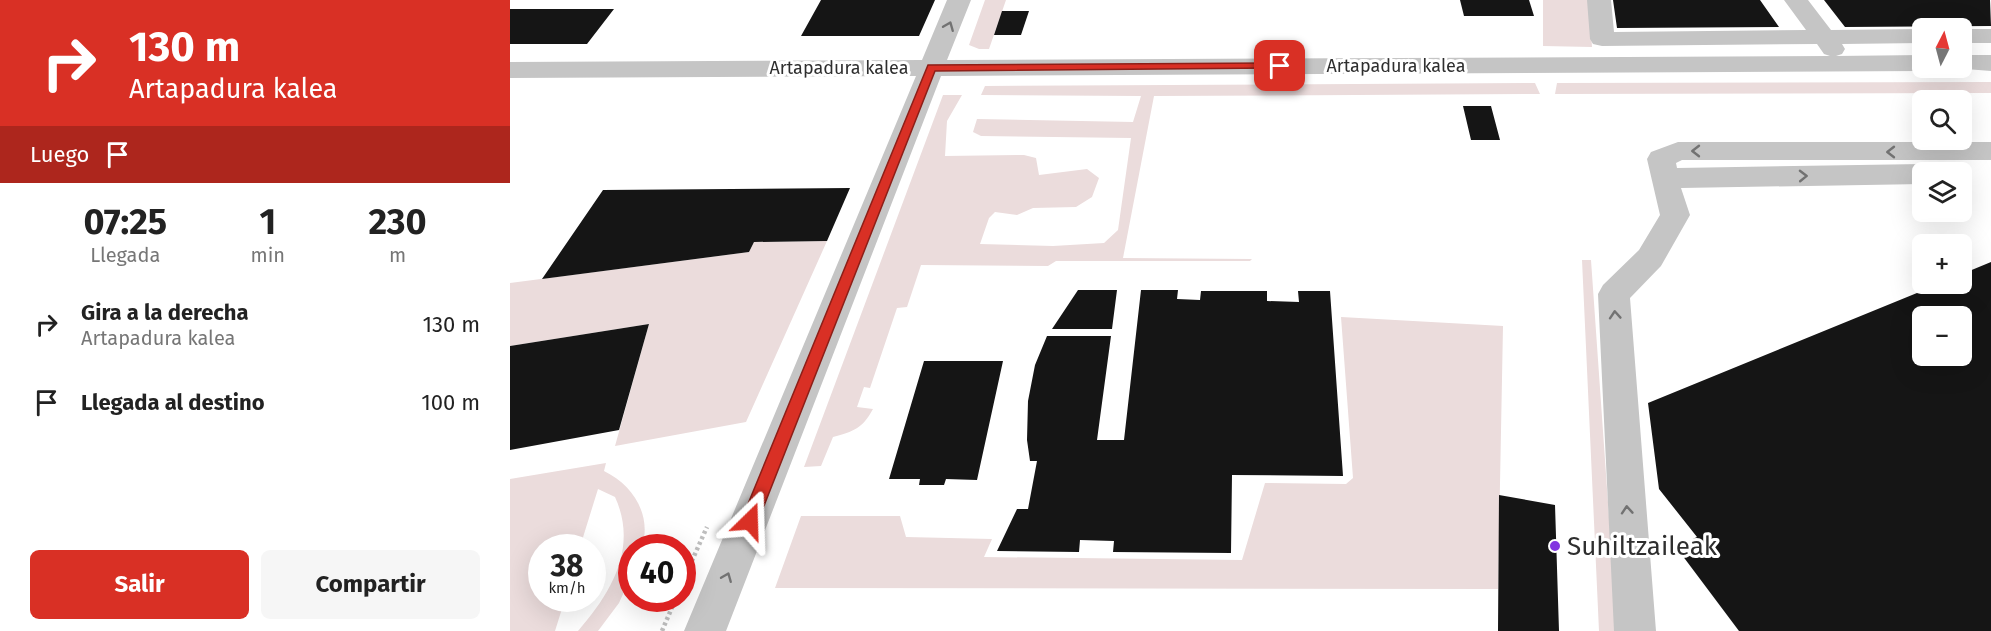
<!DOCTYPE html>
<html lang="es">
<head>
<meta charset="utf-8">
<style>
	:root { --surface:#fff; --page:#f6f6f6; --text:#222; --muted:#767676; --accent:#d93025 }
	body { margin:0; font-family:"Fira Sans",sans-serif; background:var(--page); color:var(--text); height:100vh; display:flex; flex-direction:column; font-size:22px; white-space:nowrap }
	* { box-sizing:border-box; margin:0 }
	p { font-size:20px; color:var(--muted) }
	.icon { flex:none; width:33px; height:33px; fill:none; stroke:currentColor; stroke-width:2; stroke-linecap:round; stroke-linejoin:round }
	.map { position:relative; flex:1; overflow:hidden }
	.side { display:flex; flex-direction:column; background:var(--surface); width:510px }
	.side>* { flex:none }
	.hud { background:#d93025; color:#fff; overflow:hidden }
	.needle { width:39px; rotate:6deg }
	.fabs { position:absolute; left:1402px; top:18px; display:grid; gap:12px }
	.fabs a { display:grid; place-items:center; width:60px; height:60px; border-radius:9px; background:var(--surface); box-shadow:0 6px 24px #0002; font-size:30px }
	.speed { position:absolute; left:18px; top:534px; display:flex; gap:12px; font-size:30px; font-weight:700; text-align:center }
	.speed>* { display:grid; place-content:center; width:78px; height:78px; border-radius:50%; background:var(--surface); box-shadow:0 6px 24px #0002; line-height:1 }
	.speed small { font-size:15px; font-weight:400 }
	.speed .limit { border:9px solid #d22; background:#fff; color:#111 }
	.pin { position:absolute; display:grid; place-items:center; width:51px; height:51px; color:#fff; margin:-26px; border-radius:12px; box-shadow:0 3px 9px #0006 }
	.me { position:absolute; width:66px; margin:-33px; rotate:22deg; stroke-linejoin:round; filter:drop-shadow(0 0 4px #0008) }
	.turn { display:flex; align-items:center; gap:21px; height:126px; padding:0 30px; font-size:27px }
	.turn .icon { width:78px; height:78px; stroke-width:2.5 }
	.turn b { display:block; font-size:42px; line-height:51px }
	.then { display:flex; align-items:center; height:57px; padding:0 30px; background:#0003; gap:12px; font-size:22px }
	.eta { display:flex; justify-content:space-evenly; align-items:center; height:102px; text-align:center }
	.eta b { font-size:36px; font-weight:700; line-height:42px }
	.cta { display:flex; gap:12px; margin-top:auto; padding:12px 30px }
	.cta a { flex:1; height:69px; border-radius:9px; background:var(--accent); color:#fff; font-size:24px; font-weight:700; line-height:69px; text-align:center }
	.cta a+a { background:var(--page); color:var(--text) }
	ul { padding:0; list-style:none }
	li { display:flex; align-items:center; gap:18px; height:78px; padding:0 30px }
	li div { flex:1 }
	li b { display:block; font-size:22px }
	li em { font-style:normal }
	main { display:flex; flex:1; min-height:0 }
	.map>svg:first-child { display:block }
	.green { fill:#ebdcdc }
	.building { fill:#151515; fill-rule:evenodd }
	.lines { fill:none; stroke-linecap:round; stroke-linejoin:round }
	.path { stroke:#bebebe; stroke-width:4.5; stroke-dasharray:3 3; stroke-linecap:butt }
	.minor { fill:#c5c5c5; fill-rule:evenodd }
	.oneway { stroke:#727272 }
	.route { fill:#d93025; stroke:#8d1f18; stroke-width:1.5 }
	.poi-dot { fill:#8235e0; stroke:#fff; stroke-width:2 }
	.labels { text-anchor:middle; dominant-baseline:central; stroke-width:6; stroke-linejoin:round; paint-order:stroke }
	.far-street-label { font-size:18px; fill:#2e2e2e; stroke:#fff }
	.near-poi-label { font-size:26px; fill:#2e2e2e; stroke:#fff; text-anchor:start }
</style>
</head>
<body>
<main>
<section class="side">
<div class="hud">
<div class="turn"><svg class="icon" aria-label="right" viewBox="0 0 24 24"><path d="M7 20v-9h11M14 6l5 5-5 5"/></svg><div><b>130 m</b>Artapadura kalea</div></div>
<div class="then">Luego<svg class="icon" aria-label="arrive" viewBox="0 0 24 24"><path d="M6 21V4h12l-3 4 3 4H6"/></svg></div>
</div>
<div class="eta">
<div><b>07:25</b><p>Llegada</p></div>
<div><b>1</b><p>min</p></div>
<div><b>230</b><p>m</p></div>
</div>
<ul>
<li><svg class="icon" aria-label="right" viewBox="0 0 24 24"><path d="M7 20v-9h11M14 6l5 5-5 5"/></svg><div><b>Gira a la derecha</b><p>Artapadura kalea</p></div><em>130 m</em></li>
<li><svg class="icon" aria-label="arrive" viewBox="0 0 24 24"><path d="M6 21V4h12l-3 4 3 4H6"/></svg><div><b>Llegada al destino</b></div><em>100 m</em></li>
</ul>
<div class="cta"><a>Salir</a><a>Compartir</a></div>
</section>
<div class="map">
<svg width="1481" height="631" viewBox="0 0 1481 631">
	<rect width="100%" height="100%" fill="#fff"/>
	<!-- green -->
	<path class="green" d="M475 0H496L479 49H469L459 45Z
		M1033 0H1079L1082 47 1033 46Z
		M1481 82V93L1045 94 1047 83Z
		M1025 83 1030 94 644 96 613 258 742 259 740 261H546L538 266 411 265 397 307 387 308 360 388 354 387 347 407 363 409C352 429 344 431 323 437L311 466 294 467 433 95H452L437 121 435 156 514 155 526 158 529 175 577 169 589 178 582 197 566 207 523 208 507 215 485 212 479 218 470 244 543 246 594 243 608 230 621 138 471 136 463 132 467 119 623 122 631 96 471 95 475 86Z
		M317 241 236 422 105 446 139 324 0 346V283L239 252 244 242Z
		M1072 260H1081L1107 631H1089Z
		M831 317 993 326 988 589 265 588 291 516H390L396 537 482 539 474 557 732 560 755 483 836 484 843 478Z
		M96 463 94 471C123 485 142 515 132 547L122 548 121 576 109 603 88 631H68C102 592 128 547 105 497L88 489 70 547 32 548V598L55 599 45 631H0V479Z"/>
	<!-- building -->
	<path class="building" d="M311 0H425L409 36H291Z
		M950 0H1019L1024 16H954Z
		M1103 0H1250L1269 27 1107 28Z
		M1314 0H1480L1481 26 1335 27Z
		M0 9H104L77 44H0Z
		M492 11H519L511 35H484Z
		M953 106H981L990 140H961Z
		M340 188 317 241 244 242 239 252 32 279 93 190Z
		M1481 262V631H1229L1166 547 1187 537 1149 489 1138 403 1429 284H1452V274ZM1413 316H1452V356H1413Z
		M568 290H607L602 329H542Z
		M631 290H668L667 299 690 300 691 291H757V301L789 302 788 291H820L833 476 722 475 721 553 603 552 604 541 570 540 569 552 487 551 507 509H518L527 461H520L517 440 518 401 525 365 537 336H601L587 440H614Z
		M139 324 109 430 0 450V346Z
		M414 361H493L467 480 436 479 434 485H409L410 479H379Z
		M989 495 1045 505 1049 631H988Z"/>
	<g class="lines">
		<!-- path -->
		<path class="path" d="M172 583 197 527
			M152 631 166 598"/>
		<!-- minor -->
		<path class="minor" d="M437 0H461L437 60 1320 56 1314 54 1307 44 1092 46 1083 44 1080 39 1077 0H1101L1104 32 1296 30 1274 0H1298L1321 30 1413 29V43L1332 44 1335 49 1332 54 1326 56 1413 55V68H1423L1413 71 431 76 216 631H174L406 76 0 78V62L412 60Z
			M1452 29H1481V43H1452Z
			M1452 55H1481V71L1443 68H1452Z
			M1168 142H1481V160H1172L1166 163 1167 168 1413 164 1423 167 1426 172H1413V184L1171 188 1180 215 1151 266 1120 298 1146 631H1104L1088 294 1093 285 1129 250 1150 215 1137 159 1141 152Z"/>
	</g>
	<!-- one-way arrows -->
	<defs><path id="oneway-chevron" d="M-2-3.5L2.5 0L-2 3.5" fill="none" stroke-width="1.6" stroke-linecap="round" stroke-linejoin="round" transform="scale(1.5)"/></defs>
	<g class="oneway">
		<use href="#oneway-chevron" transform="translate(439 26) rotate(-68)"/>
		<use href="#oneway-chevron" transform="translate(1186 151) rotate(-180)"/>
		<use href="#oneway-chevron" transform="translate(1381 152) rotate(180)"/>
		<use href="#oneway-chevron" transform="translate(1293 176) rotate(-1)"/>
		<use href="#oneway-chevron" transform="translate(1105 315) rotate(-94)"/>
		<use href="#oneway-chevron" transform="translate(1117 510) rotate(-94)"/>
		<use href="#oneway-chevron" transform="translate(217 577) rotate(-68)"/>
	</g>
	<!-- route -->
	<path class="route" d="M770 63 774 64V68L425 71 248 521 245 526 240 528 234 526 231 521 418 65Z"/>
	<!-- markers -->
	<circle class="poi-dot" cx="1045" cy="546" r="6"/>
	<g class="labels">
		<!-- far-street labels -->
		<g class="far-street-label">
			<text x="886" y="66">Artapadura kalea</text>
			<text x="329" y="68">Artapadura kalea</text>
		</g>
		<!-- near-poi labels -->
		<g class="near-poi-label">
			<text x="1057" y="546">Suhiltzaileak</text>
		</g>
	</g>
</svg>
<div class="fabs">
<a><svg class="needle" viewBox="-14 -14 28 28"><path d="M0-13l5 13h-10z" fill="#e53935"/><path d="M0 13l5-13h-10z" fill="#767676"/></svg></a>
<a><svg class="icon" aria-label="search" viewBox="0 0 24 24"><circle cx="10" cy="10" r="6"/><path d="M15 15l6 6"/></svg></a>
<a><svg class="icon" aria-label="layers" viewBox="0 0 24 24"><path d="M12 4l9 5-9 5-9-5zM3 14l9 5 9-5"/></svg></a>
<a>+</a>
<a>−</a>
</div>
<div class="speed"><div>38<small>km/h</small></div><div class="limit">40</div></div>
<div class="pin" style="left:770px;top:66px;background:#d93025"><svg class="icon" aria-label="arrive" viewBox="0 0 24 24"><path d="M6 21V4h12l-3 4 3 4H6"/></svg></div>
<svg class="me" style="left:240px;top:521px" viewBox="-20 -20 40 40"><path d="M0-17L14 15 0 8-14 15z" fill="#d93025" stroke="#fff" stroke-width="4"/></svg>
</div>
</main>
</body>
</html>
